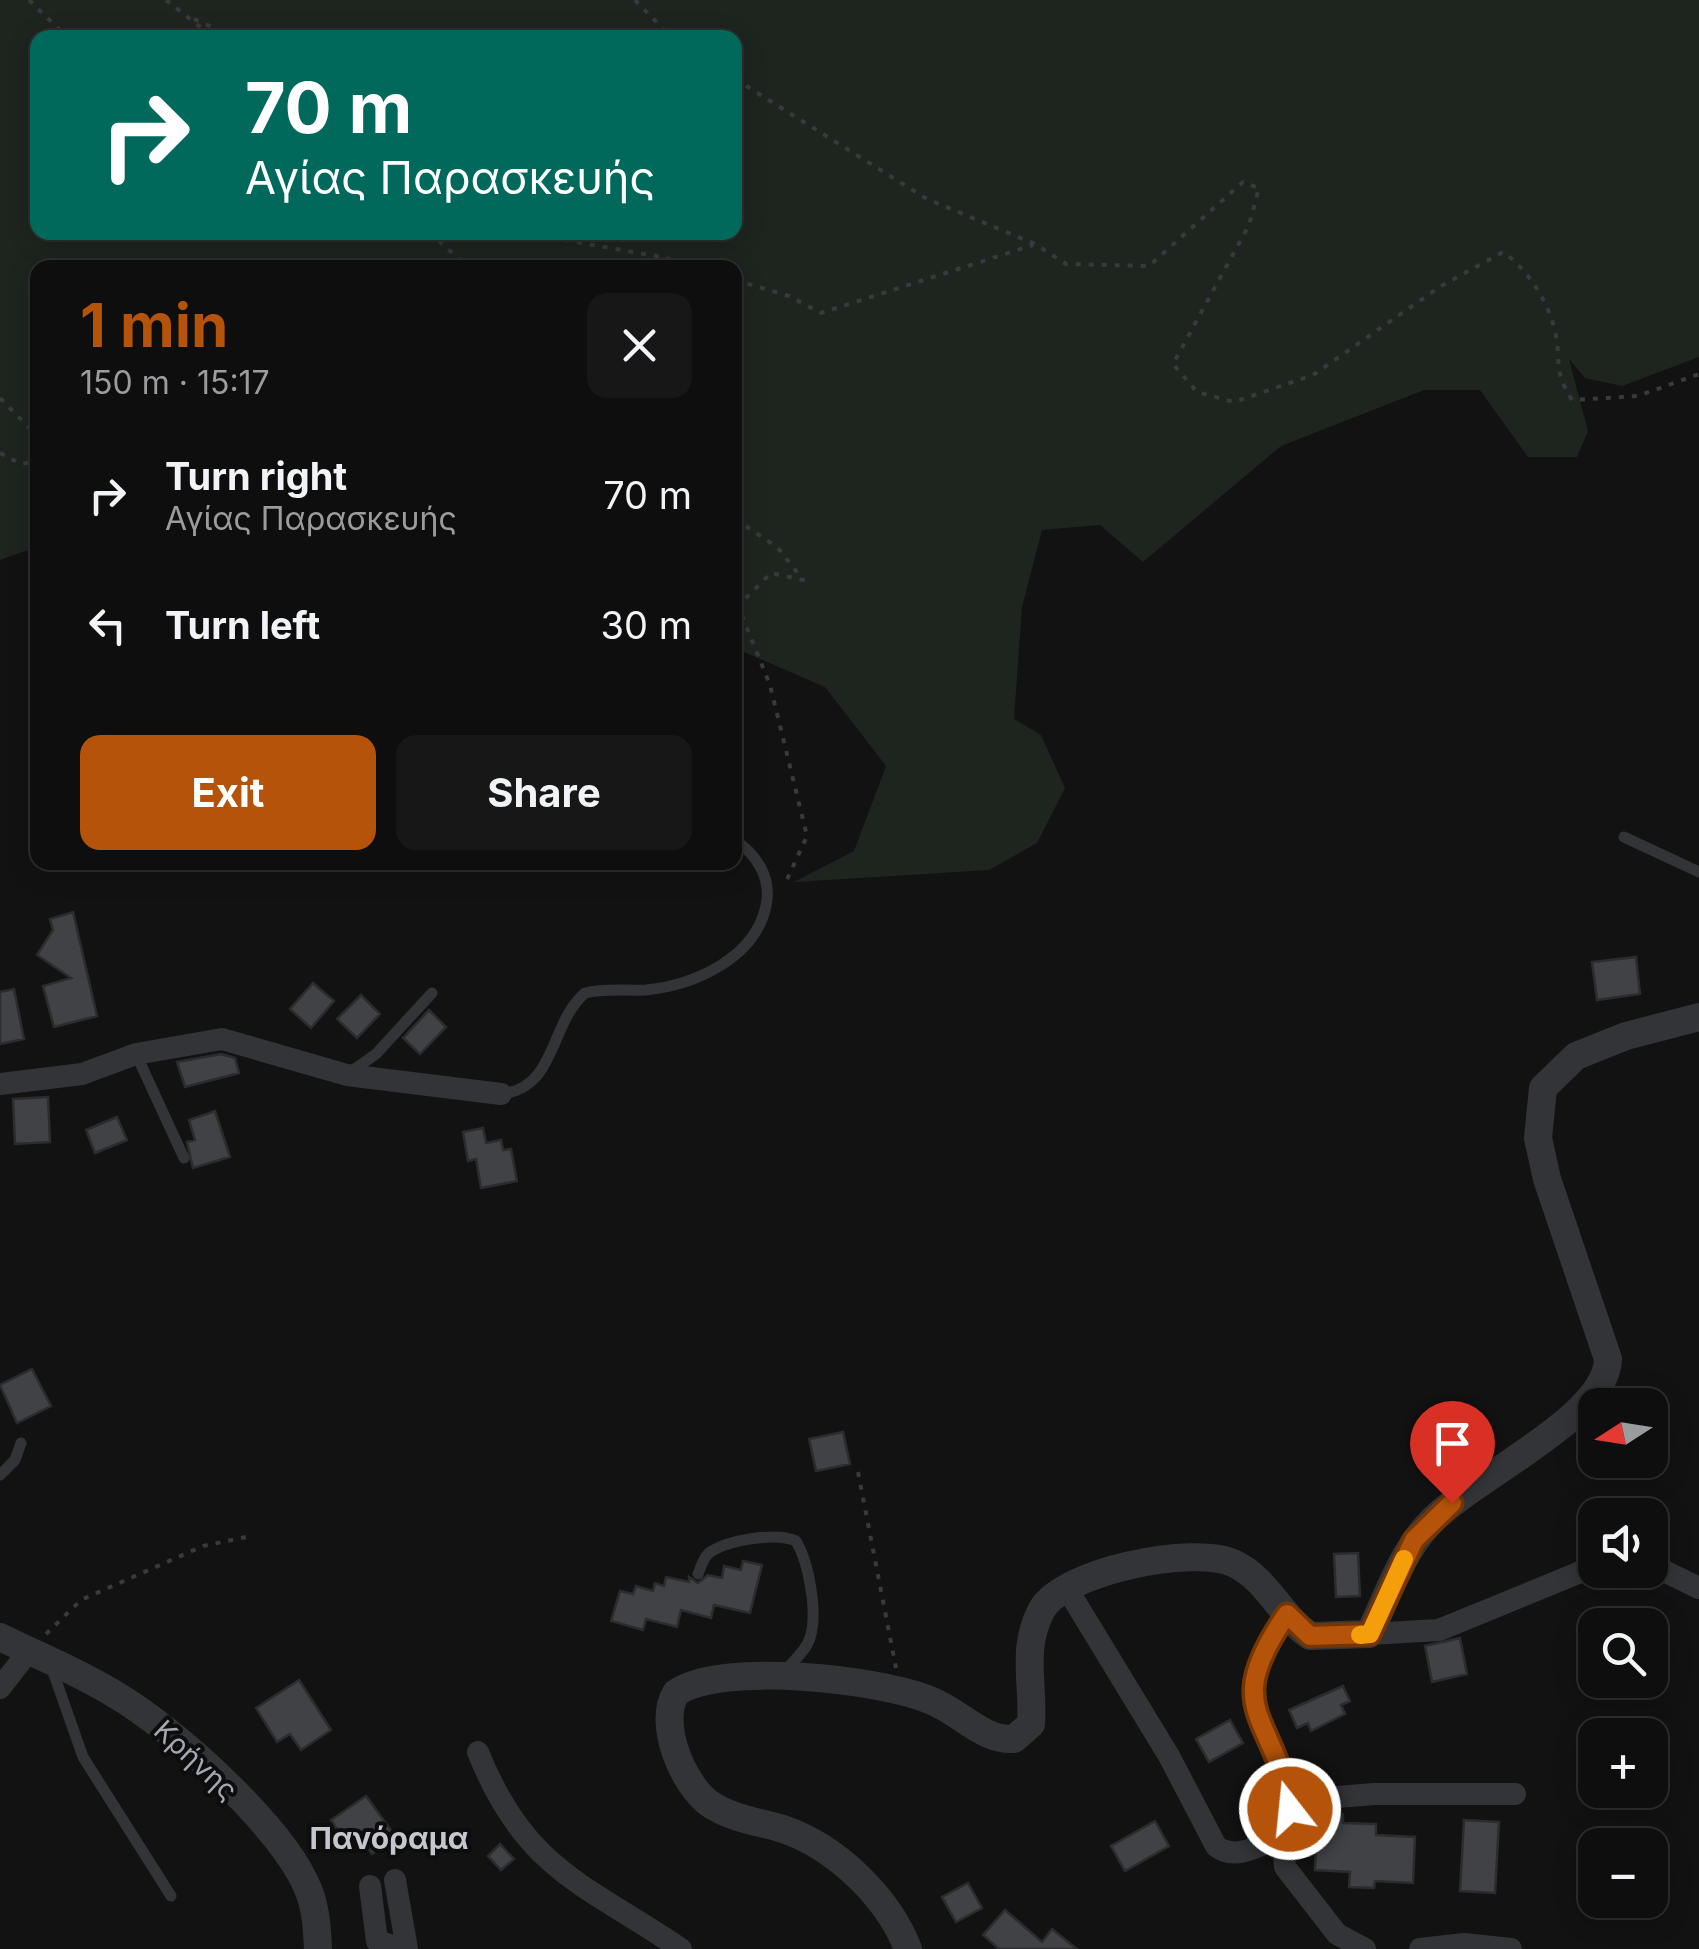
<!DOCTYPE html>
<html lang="en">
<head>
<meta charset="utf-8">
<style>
	:root { --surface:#0e0e0e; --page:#171717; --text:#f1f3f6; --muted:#9b9c9e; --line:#2e2e2e; --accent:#b45309 }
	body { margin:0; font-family:Inter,sans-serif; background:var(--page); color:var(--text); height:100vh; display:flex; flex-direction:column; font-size:38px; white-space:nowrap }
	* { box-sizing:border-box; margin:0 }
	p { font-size:32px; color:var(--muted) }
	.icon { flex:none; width:55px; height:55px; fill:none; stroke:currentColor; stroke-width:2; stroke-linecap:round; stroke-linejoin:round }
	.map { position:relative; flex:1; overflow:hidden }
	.sheet { position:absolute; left:30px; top:260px; width:712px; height:610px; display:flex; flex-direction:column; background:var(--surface); border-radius:20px; box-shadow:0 5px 25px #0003,0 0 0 2px var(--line) }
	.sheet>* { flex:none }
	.guide { position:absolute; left:30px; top:30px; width:712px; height:210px; border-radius:20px; box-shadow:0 5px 25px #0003,0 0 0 2px var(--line); background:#00695c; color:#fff; overflow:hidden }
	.needle { width:65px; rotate:258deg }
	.fabs { position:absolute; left:1578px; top:1388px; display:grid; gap:20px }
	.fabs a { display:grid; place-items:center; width:90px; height:90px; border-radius:20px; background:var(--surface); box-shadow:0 5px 25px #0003,0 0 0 2px var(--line); font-size:50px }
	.pin { position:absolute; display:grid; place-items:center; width:85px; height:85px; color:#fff; margin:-102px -42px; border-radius:50% 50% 50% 0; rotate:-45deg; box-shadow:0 0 10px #0007 }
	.pin .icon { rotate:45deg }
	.me { position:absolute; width:110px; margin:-55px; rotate:344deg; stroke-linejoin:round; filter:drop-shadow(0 0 8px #0008) }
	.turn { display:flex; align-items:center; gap:35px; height:210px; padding:0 50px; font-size:45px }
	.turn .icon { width:130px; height:130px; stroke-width:2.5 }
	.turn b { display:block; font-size:70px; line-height:85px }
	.round { display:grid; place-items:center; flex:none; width:105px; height:105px; border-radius:20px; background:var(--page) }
	.headline { display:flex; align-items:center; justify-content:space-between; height:170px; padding:0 50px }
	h1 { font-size:60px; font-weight:700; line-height:75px; color:var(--accent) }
	.cta { display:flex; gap:20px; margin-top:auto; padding:20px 50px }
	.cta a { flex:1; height:115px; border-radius:20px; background:var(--accent); color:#fff; font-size:40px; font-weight:700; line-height:115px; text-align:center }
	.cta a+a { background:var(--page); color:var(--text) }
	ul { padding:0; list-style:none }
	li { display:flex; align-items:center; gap:30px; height:130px; padding:0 50px }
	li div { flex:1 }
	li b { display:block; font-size:38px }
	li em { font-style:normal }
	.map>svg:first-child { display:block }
	.green { fill:#1e251f; fill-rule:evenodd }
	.building { fill:#414246; stroke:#2c2c2f; stroke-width:2.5 }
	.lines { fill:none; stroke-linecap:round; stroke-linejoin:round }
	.path { stroke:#393a3e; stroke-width:4; stroke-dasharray:5 8; stroke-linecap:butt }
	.service { stroke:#333437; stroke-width:11 }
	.minor { stroke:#333437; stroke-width:22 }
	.tertiary { stroke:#333437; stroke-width:28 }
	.route-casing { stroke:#753606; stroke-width:25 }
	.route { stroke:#b45309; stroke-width:18 }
	.slow { stroke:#f59e0b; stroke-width:18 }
	.labels { text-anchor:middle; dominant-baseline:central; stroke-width:8; stroke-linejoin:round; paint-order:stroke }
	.street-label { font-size:28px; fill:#a4a8b2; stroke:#0d0d0e }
	.neighbourhood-label { font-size:30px; font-weight:bold; fill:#c5c7cf; stroke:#0d0d0e }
</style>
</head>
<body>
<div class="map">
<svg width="1699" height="1949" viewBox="0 0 1699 1949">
	<rect width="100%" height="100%" fill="#121213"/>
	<!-- green -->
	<path class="green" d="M0 0H1699V357L1622 386 1585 378 1569 359 1588 431 1577 457H1528L1480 390H1424L1281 446 1143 562 1100 525 1042 530 1022 607 1014 719 1041 735 1065 788 1037 843 989 870 794 882 854 851 886 766 825 687 735 648V268H38L37 547 0 560ZM38 38H735V232H38Z"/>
	<!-- building -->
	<path class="building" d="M73 912 97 1016 54 1027 43 986 71 978 37 955 53 930 50 919Z
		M1636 957 1640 994 1597 1000 1592 962Z
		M313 983 334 1001 311 1028 290 1009Z
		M14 989 24 1039 0 1044V992Z
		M361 995 380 1014 357 1038 337 1019Z
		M429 1010 446 1027 420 1054 403 1038Z
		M221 1054 235 1058 239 1073 185 1087 177 1062Z
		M48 1097 50 1142 15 1144 13 1099Z
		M215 1111 230 1157 193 1168 187 1142 195 1140 189 1120Z
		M117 1117 127 1140 95 1153 86 1130Z
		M483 1128 486 1143 501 1140 503 1150 511 1149 517 1181 481 1188 476 1159 468 1161 463 1132Z
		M32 1369 51 1406 17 1423 0 1385Z
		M843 1432 850 1464 816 1471 809 1439Z
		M1358 1553 1360 1596 1336 1597 1334 1554Z
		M743 1561 762 1565 750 1613 714 1605 711 1618 681 1610 677 1627 646 1619 643 1630 611 1621 620 1591 633 1594 636 1586 653 1591 655 1583 664 1586 666 1577 689 1582V1577L698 1583 708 1575 722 1578 724 1566 741 1570Z
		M1460 1638 1467 1674 1432 1682 1425 1646Z
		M299 1680 331 1730 301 1750 290 1734 277 1742 256 1708Z
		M1343 1686 1350 1701 1341 1705 1345 1714 1311 1731 1308 1723 1297 1728 1289 1710Z
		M1230 1720 1243 1743 1209 1762 1196 1739Z
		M366 1796 396 1837 372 1854 360 1836 347 1844 331 1820Z
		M1343 1814V1823L1376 1824V1835L1415 1837 1413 1883 1375 1881 1374 1888 1349 1887 1350 1872 1315 1870 1316 1849 1300 1848 1304 1815Z
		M1464 1820 1499 1822 1495 1893 1460 1891Z
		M1155 1821 1169 1846 1125 1871 1111 1846Z
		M500 1844 514 1859 501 1870 488 1856Z
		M968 1883 982 1908 956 1922 942 1897Z
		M1005 1910 1042 1942 1052 1929 1077 1949H999L983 1935Z"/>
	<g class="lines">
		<!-- path -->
		<path class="path" d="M29 0 68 38
			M166 0 214 38
			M635 0 672 38
			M194 19 236 38
			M735 79 927 199 1035 244 1066 264 1149 266 1243 182 1259 188 1249 225 1173 364 1197 392 1234 402 1313 375 1441 286 1503 252C1528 270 1548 301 1555 331 1562 362 1552 368 1572 400L1638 396 1699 374
			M429 232 469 268
			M554 232 564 240 662 257 697 268
			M735 280 789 296 821 313 1033 245
			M0 398 38 437
			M0 453 21 464 38 461
			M735 519 777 547 803 580 771 573 738 606 770 685 807 836 784 886
			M858 1472 896 1668
			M46 1634 81 1600 203 1546 246 1537"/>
		<!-- service -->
		<path class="service" d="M1624 837 1699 872
			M136 1054 184 1158
			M349 1073 376 1054 432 993
			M501 1094C557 1088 549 1024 585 993 606 988 625 991 646 990 695 985 755 958 766 906 772 878 757 855 735 840
			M0 1475 15 1460 21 1443
			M698 1574C701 1567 703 1558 709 1553 727 1540 776 1532 796 1541 809 1563 818 1613 810 1638 806 1651 793 1661 785 1671
			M51 1666 83 1757 171 1896"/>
		<!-- minor -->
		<path class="minor" d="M0 1084 82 1074 136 1054 222 1039 347 1075 501 1094
			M1650 1564 1699 1588
			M1066 1587 1169 1756 1216 1846C1236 1863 1265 1842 1287 1834
			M1287 1615C1224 1703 1269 1709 1288 1797 1293 1820 1281 1843 1285 1867L1337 1934 1365 1949
			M1369 1634 1439 1630 1595 1566
			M0 1688 29 1651
			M478 1752C525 1870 585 1884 681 1949
			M1289 1801 1374 1794H1515
			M395 1880 407 1949
			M370 1886 377 1941 403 1949
			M1420 1949 1464 1944 1511 1949"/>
		<!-- tertiary -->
		<path class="tertiary" d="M0 1637C39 1656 79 1672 116 1695 174 1729 283 1827 308 1889 316 1908 317 1928 318 1949
			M908 1949C888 1897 836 1847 783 1829 760 1822 730 1818 710 1804 683 1785 657 1723 676 1693 721 1661 882 1679 932 1701 960 1712 983 1741 1014 1739L1031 1724C1034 1684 1021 1650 1041 1611 1061 1571 1194 1545 1233 1563 1268 1579 1280 1616 1310 1636L1369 1634C1387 1598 1400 1556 1427 1526 1468 1479 1607 1419 1608 1359L1547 1179 1538 1138 1543 1088 1576 1056 1626 1036 1699 1017"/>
	</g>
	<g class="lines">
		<!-- route casing -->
		<g class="route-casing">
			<path id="route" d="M1290 1809C1276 1714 1218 1713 1287 1614L1310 1636 1370 1634 1414 1540 1452 1503"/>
		</g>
		<!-- route -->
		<use href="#route" class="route"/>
		<!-- slow -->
		<path class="slow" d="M1360 1635 1370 1634 1404 1559"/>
	</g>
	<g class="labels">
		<!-- street labels -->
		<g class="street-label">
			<text transform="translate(196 1760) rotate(43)">Κρήνης</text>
		</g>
		<!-- neighbourhood labels -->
		<g class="neighbourhood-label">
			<text x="389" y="1838">Πανόραμα</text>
		</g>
	</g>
</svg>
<div class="fabs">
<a><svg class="needle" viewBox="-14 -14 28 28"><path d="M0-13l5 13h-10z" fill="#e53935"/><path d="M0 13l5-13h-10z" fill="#9b9c9e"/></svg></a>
<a><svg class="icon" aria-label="sound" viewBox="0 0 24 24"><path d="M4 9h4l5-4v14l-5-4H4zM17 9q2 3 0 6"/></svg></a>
<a><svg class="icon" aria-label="search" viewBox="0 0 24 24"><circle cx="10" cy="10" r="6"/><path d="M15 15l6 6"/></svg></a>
<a>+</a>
<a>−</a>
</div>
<div class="pin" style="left:1452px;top:1503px;background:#d93025"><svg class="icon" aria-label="arrive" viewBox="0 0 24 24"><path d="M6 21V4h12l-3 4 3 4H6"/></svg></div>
<svg class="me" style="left:1290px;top:1809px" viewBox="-20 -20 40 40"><circle r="17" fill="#b45309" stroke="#fff" stroke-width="3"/><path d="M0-11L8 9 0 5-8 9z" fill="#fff"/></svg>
<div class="guide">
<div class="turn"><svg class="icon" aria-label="right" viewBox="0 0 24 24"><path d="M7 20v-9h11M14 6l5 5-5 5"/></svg><div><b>70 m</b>Αγίας Παρασκευής</div></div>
</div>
<section class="sheet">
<div class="headline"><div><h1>1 min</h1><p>150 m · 15:17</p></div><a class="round"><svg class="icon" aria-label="close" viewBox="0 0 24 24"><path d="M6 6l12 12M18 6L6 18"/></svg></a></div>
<ul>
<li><svg class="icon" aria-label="right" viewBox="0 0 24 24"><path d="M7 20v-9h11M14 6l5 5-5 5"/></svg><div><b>Turn right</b><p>Αγίας Παρασκευής</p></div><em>70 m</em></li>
<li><svg class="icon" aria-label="left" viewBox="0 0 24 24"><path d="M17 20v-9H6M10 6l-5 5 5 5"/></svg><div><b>Turn left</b></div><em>30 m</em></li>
</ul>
<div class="cta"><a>Exit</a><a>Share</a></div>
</section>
</div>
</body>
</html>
